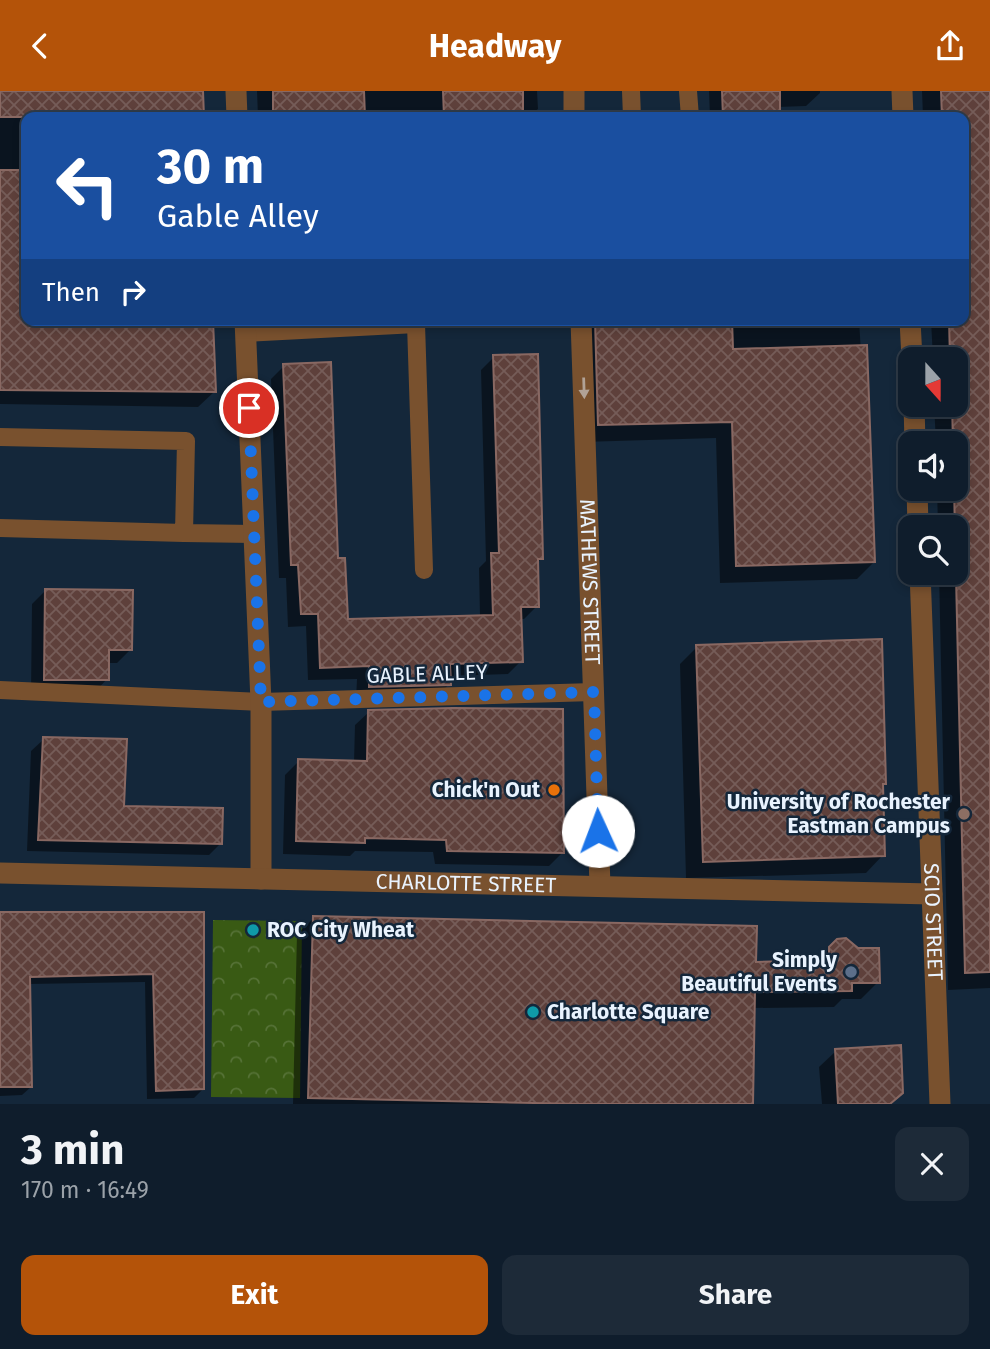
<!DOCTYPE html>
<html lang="en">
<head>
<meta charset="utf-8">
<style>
	:root { --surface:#0f1d2c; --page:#1d2a38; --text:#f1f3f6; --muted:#9ba2a9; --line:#2f3b48; --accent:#b45309 }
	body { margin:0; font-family:"Fira Sans",sans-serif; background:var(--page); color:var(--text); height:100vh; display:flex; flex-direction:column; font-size:26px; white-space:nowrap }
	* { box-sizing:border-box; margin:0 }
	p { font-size:23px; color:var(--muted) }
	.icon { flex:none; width:38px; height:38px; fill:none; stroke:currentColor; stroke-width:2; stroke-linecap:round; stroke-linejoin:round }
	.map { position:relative; height:1013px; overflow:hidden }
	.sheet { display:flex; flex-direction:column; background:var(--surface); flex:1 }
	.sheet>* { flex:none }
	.top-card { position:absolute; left:21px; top:21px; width:948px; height:214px; border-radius:14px; box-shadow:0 4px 10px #0003,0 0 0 2px var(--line); background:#1a4fa0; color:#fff; overflow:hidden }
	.needle { width:46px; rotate:159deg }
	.buttons { position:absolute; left:898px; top:256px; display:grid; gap:14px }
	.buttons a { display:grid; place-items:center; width:70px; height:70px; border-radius:14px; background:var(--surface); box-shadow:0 4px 10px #0003,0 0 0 2px var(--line); font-size:35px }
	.pin { position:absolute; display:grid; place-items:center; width:60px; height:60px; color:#fff; margin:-30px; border:4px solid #fff; border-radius:50%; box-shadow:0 2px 7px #0007 }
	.me { position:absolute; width:77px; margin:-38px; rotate:358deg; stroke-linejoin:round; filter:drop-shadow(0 0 5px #0008) }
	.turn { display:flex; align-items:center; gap:24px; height:147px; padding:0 21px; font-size:32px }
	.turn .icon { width:91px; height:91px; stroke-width:2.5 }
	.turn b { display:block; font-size:49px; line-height:60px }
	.then { display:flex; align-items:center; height:66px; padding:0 21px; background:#0003; gap:14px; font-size:26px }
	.round { display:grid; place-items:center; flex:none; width:74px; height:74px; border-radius:14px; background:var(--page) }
	.summary { display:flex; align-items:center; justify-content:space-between; height:119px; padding:0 21px }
	h1 { font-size:42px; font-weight:700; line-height:52px }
	.cta { display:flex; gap:14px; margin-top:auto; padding:14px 21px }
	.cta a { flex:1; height:80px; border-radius:14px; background:var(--accent); color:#fff; font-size:28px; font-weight:700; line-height:80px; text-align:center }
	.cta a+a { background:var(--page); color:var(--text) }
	header { display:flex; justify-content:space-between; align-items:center; height:91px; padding:0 21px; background:var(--accent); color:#fff; font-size:32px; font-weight:700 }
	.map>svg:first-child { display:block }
	.park { fill:url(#park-crowns) }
	.shadow { fill:#0007 }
	.building { fill:url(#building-cross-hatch); stroke:#896862; stroke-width:2 }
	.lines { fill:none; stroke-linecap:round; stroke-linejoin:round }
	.service { stroke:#79512e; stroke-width:18 }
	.minor { stroke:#79512e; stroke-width:21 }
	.tertiary { stroke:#79512e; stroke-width:21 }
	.oneway { fill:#b1a296 }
	.route { stroke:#1a73e8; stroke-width:12; stroke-dasharray:0 21.6 }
	.food-dot { fill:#e8710a; stroke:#14273a; stroke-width:2.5 }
	.education-dot { fill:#8d6e63; stroke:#14273a; stroke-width:2.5 }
	.culture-dot { fill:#0f9aa8; stroke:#14273a; stroke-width:2.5 }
	.service-dot { fill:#5c6f8a; stroke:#14273a; stroke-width:2.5 }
	.labels { text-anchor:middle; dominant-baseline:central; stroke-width:5; stroke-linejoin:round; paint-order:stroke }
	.street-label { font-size:21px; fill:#e9f3fe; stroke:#14273a }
	.poi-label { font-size:21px; font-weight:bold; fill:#e9f3fe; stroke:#14273a; text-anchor:end }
</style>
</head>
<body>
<header><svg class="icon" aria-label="back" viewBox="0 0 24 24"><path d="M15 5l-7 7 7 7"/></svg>Headway<svg class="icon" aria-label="share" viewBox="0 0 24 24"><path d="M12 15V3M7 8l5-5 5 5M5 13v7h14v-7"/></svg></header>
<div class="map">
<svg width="990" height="1013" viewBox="0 0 990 1013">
	<defs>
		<pattern id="park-crowns" width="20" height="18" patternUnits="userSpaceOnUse" patternTransform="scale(1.75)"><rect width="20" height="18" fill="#395a14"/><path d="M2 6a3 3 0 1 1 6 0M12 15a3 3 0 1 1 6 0" fill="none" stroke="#567237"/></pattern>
		<pattern id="building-cross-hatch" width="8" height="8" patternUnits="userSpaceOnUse" patternTransform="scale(1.75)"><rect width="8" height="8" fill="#5e403b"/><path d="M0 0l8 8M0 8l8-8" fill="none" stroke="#755c58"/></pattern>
	</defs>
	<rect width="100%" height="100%" fill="#14273a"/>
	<!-- park -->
	<path class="park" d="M213 829 302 830 300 1007 211 1006Z"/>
	<!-- shadow -->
	<path class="shadow" d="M0 0H201L202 26H26V90H23L26 229 214 301 198 316 0 313Z
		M257 0H537L538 18 534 21V26H258Z
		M709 0H820V2L806 15 778 16V26H710Z
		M922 0H990V897L948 899 939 481H956V436H938L937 397H956V352H936L934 313H956V268H933L931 229H964V26H923Z
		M446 229H498L494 234 446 235Z
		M579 229H859L874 471 857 488 720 492 716 347 582 351Z
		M494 266 542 467 536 473 537 515 524 528H520L521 570 508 583 449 585V593L436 607 356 609 357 588 308 589 306 535 288 536 286 487H279L271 288 284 275 336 469 346 530 480 526 479 477 486 470 481 279Z
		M45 500 131 558 117 572H107V588L94 602 31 601 32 513Z
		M697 556 884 692 881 695 883 764 866 782 686 787 680 573Z
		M369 621 562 762 549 775 435 773 433 761 355 760 350 765 283 763 285 684 299 670 354 671 355 634Z
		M44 648 123 716 221 752 209 764 27 760 31 660Z
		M202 822 203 998 194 1007 147 1008 145 891 29 893 31 996 22 1004 0 1005V823Z
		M314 827 754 872 816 871 837 850 878 891 861 908H842L834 916 753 917 751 1013H293L297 843Z
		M836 960 890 1013H822L819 976Z"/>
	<!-- building -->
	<path class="building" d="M0 0H203L204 26H0Z
		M273 0H364L365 26H273Z
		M443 0H523V26H444Z
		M722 0H780V26H723Z
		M941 0H990V881L965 882 954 397 956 352H953L952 313H956V268H950L949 229H964V26H942Z
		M0 79H24L26 229H213L216 301 0 299Z
		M595 229H732L733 258 867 254 875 471 736 475 732 331 598 334Z
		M538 263 543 468H538L539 516H521L523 571 450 573 451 594 369 596V575L320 577 318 523H301L298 474H291L283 273 331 271 338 467H345L348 528 493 524 491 462H499L493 264Z
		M45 498 133 499 132 559H109V589H44Z
		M882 548 886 693H883L885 765 703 771 696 554Z
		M453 617 563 618 564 762 447 760 446 749 365 747V752L296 750 298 668 367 670 368 619Z
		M43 646 127 648 124 715 223 717 222 753 38 749Z
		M0 821H204V998L156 1000 153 883 30 886 32 996H0Z
		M313 825 757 835 756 871 829 869V856L837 848 846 847 858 857H879L880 892H852V900L755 901 753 1013H579L308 1007Z
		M901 954 903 1002 890 1013H838L835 958Z"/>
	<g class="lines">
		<!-- service -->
		<path class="service" d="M631 0 632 26
			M688 0 690 26
			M246 242 416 233 424 479
			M0 346 186 350 184 442 0 437
			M184 442 254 443
			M0 599 261 611 594 601"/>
		<!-- minor -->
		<g class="minor">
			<path d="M236 0 237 26"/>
			<path d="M574 0V26"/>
			<path d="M245 229 261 611V788"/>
			<path id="s1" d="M581 229 600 795"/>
			<path id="s2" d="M0 782 932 803"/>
		</g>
		<!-- tertiary -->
		<g class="tertiary">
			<path d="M902 0 903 26"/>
			<path d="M910 229 912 268"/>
			<path d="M914 313 915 352"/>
			<path d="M917 397 918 436"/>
			<path id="s3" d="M920 481 940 1013"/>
		</g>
	</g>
	<!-- one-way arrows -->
	<defs><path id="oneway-solid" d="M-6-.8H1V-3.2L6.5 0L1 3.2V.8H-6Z" transform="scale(1.75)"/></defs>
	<use class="oneway" href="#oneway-solid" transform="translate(584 297) rotate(88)"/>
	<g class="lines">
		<!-- route -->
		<path class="route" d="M249 317 261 611 594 601 598 740"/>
	</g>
	<!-- markers -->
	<circle class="food-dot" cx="554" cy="699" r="7"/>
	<circle class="education-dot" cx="964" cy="723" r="7"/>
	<g class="culture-dot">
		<circle cx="253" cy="839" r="7"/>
		<circle cx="533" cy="921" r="7"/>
	</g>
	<circle class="service-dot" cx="851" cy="881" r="7"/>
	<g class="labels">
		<!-- street labels -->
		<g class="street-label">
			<text stroke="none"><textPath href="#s1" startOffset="262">MATHEWS STREET</textPath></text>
			<text transform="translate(427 583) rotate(-2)">GABLE ALLEY</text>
			<text stroke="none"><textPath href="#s2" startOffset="466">CHARLOTTE STREET</textPath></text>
			<text stroke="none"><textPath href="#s3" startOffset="350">SCIO STREET</textPath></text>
		</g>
		<!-- poi labels -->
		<g class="poi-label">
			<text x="540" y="699">Chick'n Out</text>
			<text x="950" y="711">University of Rochester<tspan x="950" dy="24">Eastman Campus</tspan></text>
			<text x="267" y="839" text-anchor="start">ROC City Wheat</text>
			<text x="837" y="869">Simply<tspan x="837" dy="24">Beautiful Events</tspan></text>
			<text x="547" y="921" text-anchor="start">Charlotte Square</text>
		</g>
	</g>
</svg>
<div class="buttons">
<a><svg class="needle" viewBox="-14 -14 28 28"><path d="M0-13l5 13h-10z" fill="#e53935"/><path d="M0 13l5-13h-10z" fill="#9ba2a9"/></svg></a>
<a><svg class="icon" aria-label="sound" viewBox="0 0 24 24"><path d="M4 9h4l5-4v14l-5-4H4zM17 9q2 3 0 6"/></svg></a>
<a><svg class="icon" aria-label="search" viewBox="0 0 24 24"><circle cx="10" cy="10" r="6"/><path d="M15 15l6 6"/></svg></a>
</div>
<div class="pin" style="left:249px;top:317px;background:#d93025"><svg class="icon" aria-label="arrive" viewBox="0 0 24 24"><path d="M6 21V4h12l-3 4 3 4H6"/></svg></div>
<svg class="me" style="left:598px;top:740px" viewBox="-20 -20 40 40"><circle r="19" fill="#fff"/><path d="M0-13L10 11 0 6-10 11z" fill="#1a73e8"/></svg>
<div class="top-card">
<div class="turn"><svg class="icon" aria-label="left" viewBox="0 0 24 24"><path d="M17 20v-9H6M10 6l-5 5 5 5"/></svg><div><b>30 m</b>Gable Alley</div></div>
<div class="then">Then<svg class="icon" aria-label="right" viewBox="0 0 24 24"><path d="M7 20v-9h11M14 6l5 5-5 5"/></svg></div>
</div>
</div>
<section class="sheet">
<div class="summary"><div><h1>3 min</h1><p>170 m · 16:49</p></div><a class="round"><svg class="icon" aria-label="close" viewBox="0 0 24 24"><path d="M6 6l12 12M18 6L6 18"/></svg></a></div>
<div class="cta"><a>Exit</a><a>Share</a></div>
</section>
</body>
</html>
